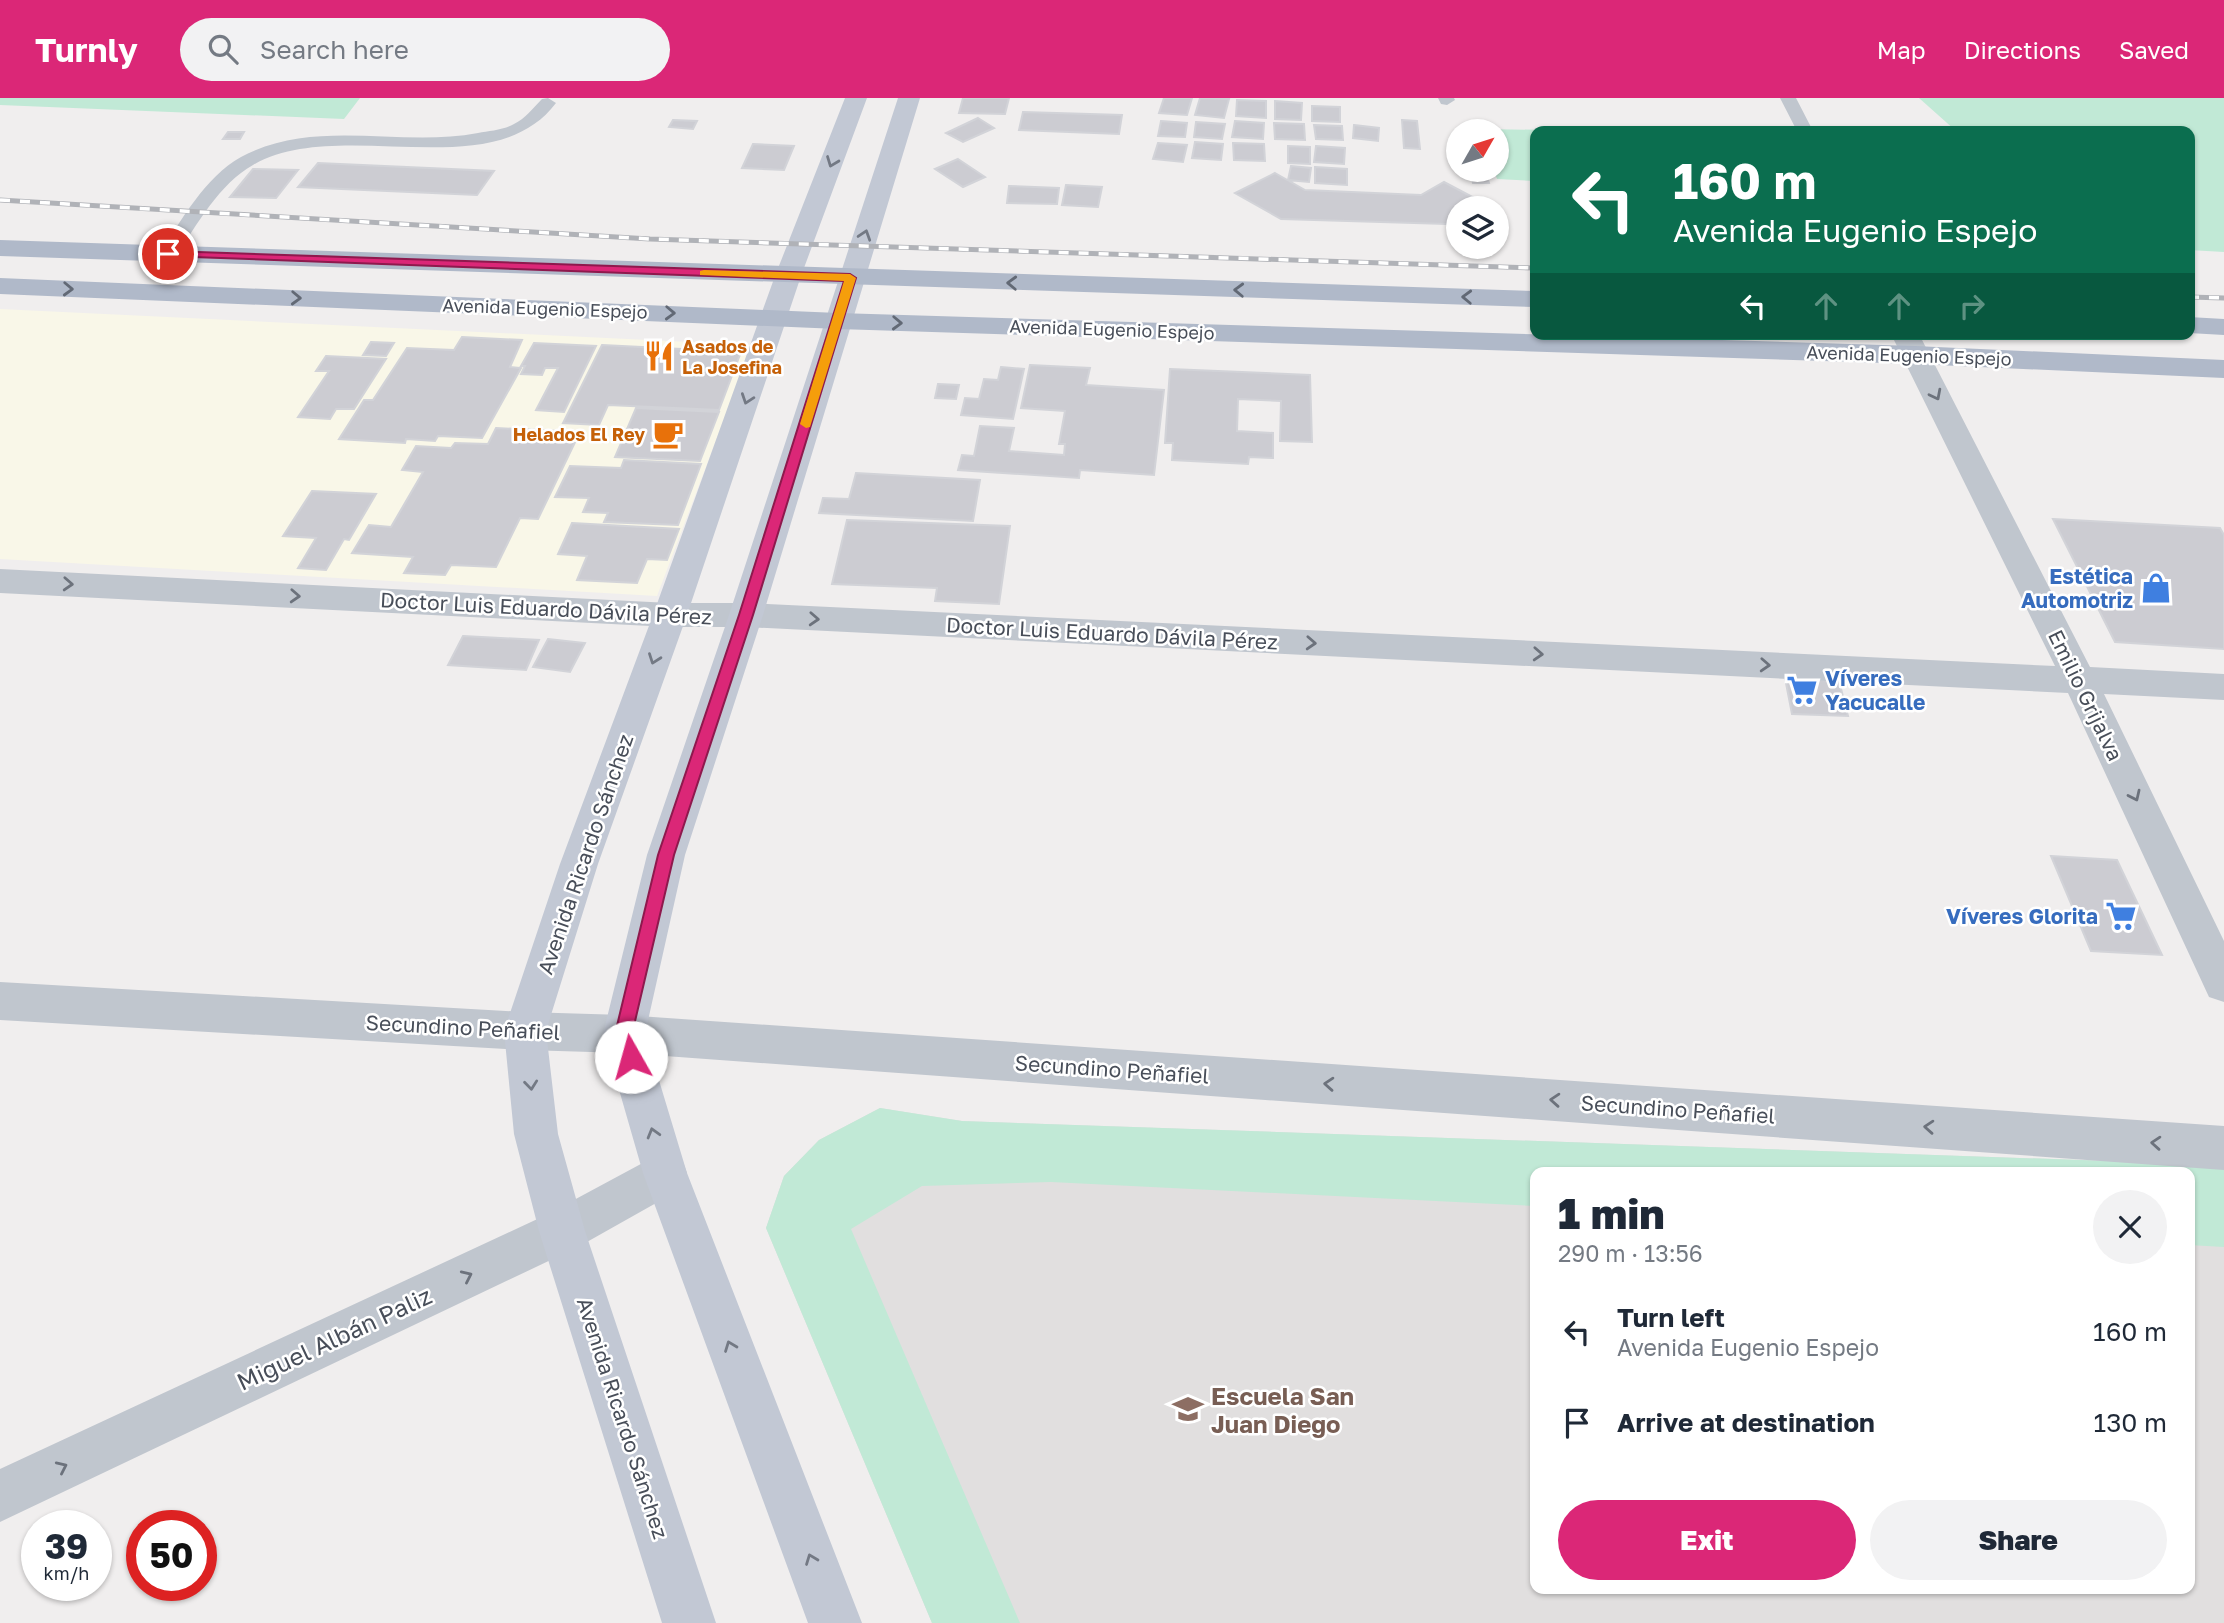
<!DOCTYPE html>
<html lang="en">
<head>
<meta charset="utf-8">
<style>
	:root { --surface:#fff; --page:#f2f2f3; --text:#1f2937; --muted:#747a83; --accent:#db2777 }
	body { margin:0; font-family:"Golos Text",sans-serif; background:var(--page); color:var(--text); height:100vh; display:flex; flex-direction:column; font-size:26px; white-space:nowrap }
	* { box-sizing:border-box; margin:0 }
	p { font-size:23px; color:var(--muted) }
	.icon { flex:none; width:38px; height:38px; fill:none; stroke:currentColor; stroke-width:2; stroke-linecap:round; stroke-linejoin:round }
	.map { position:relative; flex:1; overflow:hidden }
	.side { position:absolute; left:1530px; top:1069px; width:665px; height:427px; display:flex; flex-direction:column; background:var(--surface); border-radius:14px; box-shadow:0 2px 5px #0004 }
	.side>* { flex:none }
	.guide { position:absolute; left:1530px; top:28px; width:665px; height:214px; border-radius:14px; box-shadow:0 2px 5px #0004; background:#0b6e4f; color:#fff; overflow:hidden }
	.needle { width:46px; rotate:51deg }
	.buttons { position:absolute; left:1446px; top:21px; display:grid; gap:14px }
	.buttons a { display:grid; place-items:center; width:63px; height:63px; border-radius:50%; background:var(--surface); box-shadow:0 2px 5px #0004; font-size:35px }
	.speed { position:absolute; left:21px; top:1412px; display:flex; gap:14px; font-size:35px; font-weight:700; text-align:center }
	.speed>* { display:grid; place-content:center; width:91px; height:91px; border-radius:50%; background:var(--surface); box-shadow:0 2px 5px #0004; line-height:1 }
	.speed small { font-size:18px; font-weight:400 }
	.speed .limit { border:10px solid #d22; background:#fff; color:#111 }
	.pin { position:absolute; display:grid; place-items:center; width:60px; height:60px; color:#fff; margin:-30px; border:4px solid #fff; border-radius:50%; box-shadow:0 2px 7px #0007 }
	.me { position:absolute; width:77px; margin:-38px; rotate:353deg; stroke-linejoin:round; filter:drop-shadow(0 0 5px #0008) }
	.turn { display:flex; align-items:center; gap:24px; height:147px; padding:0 28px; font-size:32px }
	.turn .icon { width:91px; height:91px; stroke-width:2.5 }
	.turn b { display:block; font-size:49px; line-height:60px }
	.lanes { display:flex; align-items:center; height:66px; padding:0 28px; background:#0003; justify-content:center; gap:35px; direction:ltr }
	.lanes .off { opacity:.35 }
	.round { display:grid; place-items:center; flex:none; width:74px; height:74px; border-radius:37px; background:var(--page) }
	.headline { display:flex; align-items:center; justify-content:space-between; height:119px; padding:0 28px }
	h1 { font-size:42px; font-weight:800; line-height:52px }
	.action { display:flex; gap:14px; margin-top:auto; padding:14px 28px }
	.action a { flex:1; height:80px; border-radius:42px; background:var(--accent); color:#fff; font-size:28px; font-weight:800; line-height:80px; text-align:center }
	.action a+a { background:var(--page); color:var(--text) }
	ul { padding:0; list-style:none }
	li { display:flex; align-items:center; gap:21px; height:91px; padding:0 28px }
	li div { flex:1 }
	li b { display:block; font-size:26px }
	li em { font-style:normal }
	header { display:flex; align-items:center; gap:42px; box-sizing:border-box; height:98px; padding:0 35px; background:var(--accent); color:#fff }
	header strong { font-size:33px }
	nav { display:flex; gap:38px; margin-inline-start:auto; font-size:24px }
	.search { width:490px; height:63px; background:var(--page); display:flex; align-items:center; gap:18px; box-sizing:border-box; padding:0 24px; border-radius:38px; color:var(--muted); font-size:26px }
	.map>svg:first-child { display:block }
	.commercial { fill:#f9f7e8 }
	.education { fill:#e1dfdf; fill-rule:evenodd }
	.green { fill:#c1e9d6 }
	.building { fill:#ccccd2; stroke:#d2d3d8; stroke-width:2 }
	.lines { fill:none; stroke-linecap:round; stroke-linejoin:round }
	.lane { fill:#c0c6ce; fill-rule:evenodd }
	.street { fill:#c0c6ce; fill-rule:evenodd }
	.secondary { fill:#c2c8d4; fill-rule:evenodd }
	.primary { fill:#b0b9c9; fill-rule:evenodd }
	.rail-casing { stroke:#b0b2b7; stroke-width:5 }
	.rail { stroke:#fff; stroke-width:3.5; stroke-dasharray:10; stroke-linecap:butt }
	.oneway { stroke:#737984 }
	.oneway2 { stroke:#626975 }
	.oneway3 { stroke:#6c727c }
	.route { fill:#db2777; stroke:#8e194d; stroke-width:2 }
	.slow { fill:#f59e0b }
	.labels { text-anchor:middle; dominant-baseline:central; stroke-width:5; stroke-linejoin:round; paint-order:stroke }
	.far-street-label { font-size:18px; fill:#484e59; stroke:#fff }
	.far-food-label { font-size:18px; font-weight:bold; fill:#c56008; stroke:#fff; text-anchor:start }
	.shop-label { font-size:21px; font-weight:bold; fill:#366cbe; stroke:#fff; text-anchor:end }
	.street-label { font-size:21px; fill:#484e59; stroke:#fff }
	.near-street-label { font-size:24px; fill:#484e59; stroke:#fff }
	.near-education-label { font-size:24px; font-weight:bold; fill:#785e54; stroke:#fff; text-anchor:start }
</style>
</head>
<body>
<header>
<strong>Turnly</strong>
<div class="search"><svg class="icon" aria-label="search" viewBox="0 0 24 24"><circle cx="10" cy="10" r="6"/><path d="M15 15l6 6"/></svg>Search here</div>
<nav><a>Map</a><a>Directions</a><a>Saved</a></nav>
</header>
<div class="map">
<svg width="2224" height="1525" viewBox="0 0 2224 1525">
	<rect width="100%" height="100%" fill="#f0eeee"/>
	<!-- commercial -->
	<path class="commercial" d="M0 211 752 247 657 498 0 461Z"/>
	<!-- education -->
	<path class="education" d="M880 1010 962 1023 2224 1067V1525H932L766 1130 784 1078 819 1042ZM1535 1074H2189V1491H1535Z"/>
	<!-- green -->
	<path class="green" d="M0 0H360L344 21 0 7Z
		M1919 0H2224V154L2189 152V33H1956Z
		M1481 31 1621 33H1535V83L1497 81 1494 72H1496V33Z
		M880 1010 962 1023 2224 1067V1149L2189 1147V1074H1535V1108L1051 1084 922 1088 851 1131 1020 1525H932L766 1130 784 1078 819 1042Z"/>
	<!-- building -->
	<path class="building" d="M963 0H1009L1005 16 959 15Z
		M1164 0H1192L1187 17 1159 15Z
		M1200 0 1229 1 1224 20 1195 17Z
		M1237 2 1266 3V20L1236 18Z
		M1275 3 1302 5 1301 22 1275 21Z
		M1312 8 1340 9V24L1312 23Z
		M1023 14 1122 17 1119 36 1019 32Z
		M978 20 994 30 963 44 946 35Z
		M673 22 697 23 693 31 669 29Z
		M1402 22 1417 23 1420 51 1404 50Z
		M1161 23 1187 25 1185 39 1158 38Z
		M1235 23 1264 25 1263 41 1232 39Z
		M1196 24 1225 26 1222 41 1194 39Z
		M1274 25 1304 26 1305 42 1275 41Z
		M1314 27 1342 28 1343 42 1316 41Z
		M1354 27 1379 30 1378 43 1353 40Z
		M228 34H244L240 41H223Z
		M1195 44 1223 46 1221 62 1192 60Z
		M1158 45 1187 47 1183 64 1153 61Z
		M1233 45 1264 46 1265 63 1234 62Z
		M753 46 794 48 784 72 742 70Z
		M1288 48 1310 49V66L1288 65Z
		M1316 48 1345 50 1344 66 1314 64Z
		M958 61 985 79 963 89 935 71Z
		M318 65 494 73 477 97 298 89Z
		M1291 68 1311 70 1309 84 1288 82Z
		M1315 69 1347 71V87L1315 85Z
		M253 71 298 72 276 100 230 99Z
		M1470 72H1485L1489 85H1473Z
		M1275 75 1305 92 1421 97 1444 84 1484 105 1475 110H1458V120L1447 126 1281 121 1235 95Z
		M1066 87 1102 89 1098 109 1062 107Z
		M1009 88 1059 90 1057 106 1007 105Z
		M462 239 522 242 510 269 521 270 482 340 438 338 435 343 406 341 405 345 339 341 364 302H373L407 250 454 252Z
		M371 244 394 245 386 258 363 257Z
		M534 245 596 248 564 314 536 312 558 270H545L542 277 521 276 525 268H521Z
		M602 247 741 254 719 312 608 307 599 327 563 325Z
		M326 258 386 261 354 311H336L330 321 298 319 329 273H316Z
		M1030 267 1090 270 1086 287 1164 292 1154 377 1080 372 1079 380 958 372 962 357 974 358 980 328 1014 330 1009 353 1064 357 1065 346H1059L1065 313 1021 310Z
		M1001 269 1024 271 1013 321 961 317 965 300 979 301 984 281 998 282Z
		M1170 271 1310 277 1312 344 1280 343 1281 303 1238 301 1237 333 1273 335V360L1249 359 1248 366 1172 362 1173 345H1165Z
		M938 286 959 287 956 301 935 300Z
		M636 310 719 314 700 363 615 359Z
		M496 330 580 334 538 421 520 420 496 469 451 467 445 477 404 475 413 459 352 455 369 427 391 429 423 374 402 372 416 348 451 350 455 345 488 346Z
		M624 362 701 366 678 427 604 424 608 415 583 414 589 400 555 399 570 368 621 370Z
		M856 375 980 382 973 423 819 415 823 400 849 401Z
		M312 393 376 396 349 442 344 441 326 472 298 470 316 440 283 438Z
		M2053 421 2220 430 2224 437V551L2115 544Z
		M847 422 1010 428 999 506 935 503 937 490 832 486Z
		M572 425 679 431 667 462 647 461 637 485 577 482 587 458 558 456Z
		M463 538 539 542 526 572 448 567Z
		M548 541 585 545 570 574 533 569Z
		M1785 580 1839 583 1848 618 1792 616Z
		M2051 758 2117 762 2162 857 2091 853Z"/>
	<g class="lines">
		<!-- lane -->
		<path class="lane" d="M548 0 556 5C492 90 340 17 253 67 219 86 196 128 175 160L168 162 159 156C181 123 205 79 241 59 315 19 399 50 478 35 489 33 504 32 514 26 525 21 533 10 542 1Z
			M1438 0H1454L1455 2 1447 7 1441 6Z
			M1780 0H1796L1813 33H1797Z"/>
		<!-- street -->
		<path class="street" d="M1891 236H1919L2090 569 2224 576V602L2104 596 2224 843V904L2209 899 2068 595 746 529H670L0 495V471L670 505H746L2055 568Z
			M0 884 525 914 624 917 2224 1028V1072L624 955 525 952 0 922Z
			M665 1053 681 1059 687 1075 681 1091 578 1149 0 1424V1371L546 1117Z"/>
		<!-- secondary -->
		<path class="secondary" d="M845 0H867L801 178 687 517 598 766 546 933 558 1036 585 1133 716 1525H662L539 1133 514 1036 504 933 560 766 653 517 775 178Z
			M898 0H920L763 517 685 757 645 936 687 1075 862 1525H808L643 1075 603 936 647 757 729 517Z"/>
		<!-- primary -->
		<path class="primary" d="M0 142 1535 193V209L0 158Z
			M0 180 838 215 1915 248 2224 262V280L1915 266 838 231 0 196Z
			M2189 219 2224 221V237L2189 235Z"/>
		<!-- rail casing -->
		<g class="rail-casing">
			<path id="rail" d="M0 102 650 141 1535 170
				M2189 199 2224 200"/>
		</g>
		<!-- rail -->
		<use href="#rail" class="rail"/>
	</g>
	<!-- one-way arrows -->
	<defs><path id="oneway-chevron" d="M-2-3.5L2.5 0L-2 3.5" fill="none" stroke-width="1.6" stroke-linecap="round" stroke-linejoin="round" transform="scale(1.75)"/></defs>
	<g class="oneway">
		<use href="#oneway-chevron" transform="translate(832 64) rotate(111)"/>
		<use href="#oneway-chevron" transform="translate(865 137) rotate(-72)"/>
		<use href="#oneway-chevron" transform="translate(747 301) rotate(109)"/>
		<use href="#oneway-chevron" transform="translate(654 561) rotate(110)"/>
		<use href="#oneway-chevron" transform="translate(531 987) rotate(84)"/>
		<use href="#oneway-chevron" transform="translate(653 1035) rotate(-106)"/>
		<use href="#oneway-chevron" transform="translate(730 1248) rotate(-111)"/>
		<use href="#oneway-chevron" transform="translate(811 1461) rotate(-111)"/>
	</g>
	<g class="oneway2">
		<use href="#oneway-chevron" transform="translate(1012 185) rotate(-178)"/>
		<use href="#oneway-chevron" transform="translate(68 191) rotate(2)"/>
		<use href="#oneway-chevron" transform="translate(1239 192) rotate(-178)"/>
		<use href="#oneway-chevron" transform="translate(1467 199) rotate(-178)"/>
		<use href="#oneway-chevron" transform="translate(296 200) rotate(2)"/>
		<use href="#oneway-chevron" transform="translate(670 215) rotate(2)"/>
		<use href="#oneway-chevron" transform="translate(897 225) rotate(2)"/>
	</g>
	<g class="oneway3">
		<use href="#oneway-chevron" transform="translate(1936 297) rotate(63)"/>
		<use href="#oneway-chevron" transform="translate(68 486) rotate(3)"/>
		<use href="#oneway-chevron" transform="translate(295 498) rotate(3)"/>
		<use href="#oneway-chevron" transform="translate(814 521) rotate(3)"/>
		<use href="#oneway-chevron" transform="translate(1311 545) rotate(3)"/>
		<use href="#oneway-chevron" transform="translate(1538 556) rotate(3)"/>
		<use href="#oneway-chevron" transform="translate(1765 567) rotate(3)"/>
		<use href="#oneway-chevron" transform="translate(2135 698) rotate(65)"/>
		<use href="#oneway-chevron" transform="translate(1329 986) rotate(-176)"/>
		<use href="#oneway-chevron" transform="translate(1555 1002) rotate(-176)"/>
		<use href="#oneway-chevron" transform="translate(1929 1029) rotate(-176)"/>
		<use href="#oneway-chevron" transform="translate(2156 1045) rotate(-176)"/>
		<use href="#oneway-chevron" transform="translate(467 1178) rotate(-25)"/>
		<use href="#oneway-chevron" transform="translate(62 1369) rotate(-25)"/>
	</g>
	<!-- route -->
	<path class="route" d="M168 153 850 176 856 180 753 517 674 757 632 936 639 959 637 965 631 968 624 965 615 936 658 757 739 517 844 183 165 158 163 156Z"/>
	<!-- slow -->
	<path class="slow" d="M704 172 850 176 856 180 810 329 806 330 800 326 844 183 700 177V173Z"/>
	<!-- icons -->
	<defs>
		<g id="restaurant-bare" transform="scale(2.415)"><path d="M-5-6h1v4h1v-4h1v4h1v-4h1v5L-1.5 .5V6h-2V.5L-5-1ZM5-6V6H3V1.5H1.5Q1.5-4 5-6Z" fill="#e8710a" stroke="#fff" stroke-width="2.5" paint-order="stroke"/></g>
		<g id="cafe-bare" transform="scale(2.415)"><path d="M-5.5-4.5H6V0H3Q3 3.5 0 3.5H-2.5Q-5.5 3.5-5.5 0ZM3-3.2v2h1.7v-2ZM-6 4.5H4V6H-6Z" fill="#e8710a" stroke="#fff" stroke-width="2.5" paint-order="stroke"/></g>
		<g id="shop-bare" transform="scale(2.415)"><path d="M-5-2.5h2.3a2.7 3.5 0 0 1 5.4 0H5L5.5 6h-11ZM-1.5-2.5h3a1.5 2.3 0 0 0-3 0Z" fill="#3f7fe0" stroke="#fff" stroke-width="2.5" paint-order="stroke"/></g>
		<g id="supermarket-bare" transform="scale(2.415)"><path d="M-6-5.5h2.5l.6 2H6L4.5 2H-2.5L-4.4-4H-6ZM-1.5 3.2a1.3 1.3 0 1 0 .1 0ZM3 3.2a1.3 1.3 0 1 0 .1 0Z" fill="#3f7fe0" stroke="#fff" stroke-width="2.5" paint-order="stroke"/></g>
		<g id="school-bare" transform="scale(2.415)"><path d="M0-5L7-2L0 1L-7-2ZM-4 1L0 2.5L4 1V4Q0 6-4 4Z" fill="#8d6e63" stroke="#fff" stroke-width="2.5" paint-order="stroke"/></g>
	</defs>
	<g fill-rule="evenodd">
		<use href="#restaurant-bare" x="659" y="258"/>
		<use href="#cafe-bare" x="668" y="336"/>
		<use href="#shop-bare" x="2156" y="490"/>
		<use href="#supermarket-bare" x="1802" y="592"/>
		<use href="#supermarket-bare" x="2121" y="818"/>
		<use href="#school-bare" x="1188" y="1311"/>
	</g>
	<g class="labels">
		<!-- far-street labels -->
		<g class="far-street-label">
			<text transform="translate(545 210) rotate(2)">Avenida Eugenio Espejo</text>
			<text transform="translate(1112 231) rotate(2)">Avenida Eugenio Espejo</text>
			<text transform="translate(1909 257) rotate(2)">Avenida Eugenio Espejo</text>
		</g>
		<!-- far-food labels -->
		<g class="far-food-label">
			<text x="682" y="248">Asados de<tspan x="682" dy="21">La Josefina</tspan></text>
			<text x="645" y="336" text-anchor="end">Helados El Rey</text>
		</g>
		<!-- shop labels -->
		<g class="shop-label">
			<text x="2133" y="478">Estética<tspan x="2133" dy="24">Automotriz</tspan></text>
			<text x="1825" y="580" text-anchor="start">Víveres<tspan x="1825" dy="24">Yacucalle</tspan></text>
			<text x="2098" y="818">Víveres Glorita</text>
		</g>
		<!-- street labels -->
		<g class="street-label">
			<text transform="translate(546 510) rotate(3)">Doctor Luis Eduardo Dávila Pérez</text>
			<text transform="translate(1112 535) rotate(3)">Doctor Luis Eduardo Dávila Pérez</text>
			<text transform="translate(2086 597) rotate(64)">Emilio Grijalva</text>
			<text transform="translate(585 756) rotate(-71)">Avenida Ricardo Sánchez</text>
			<text transform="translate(463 929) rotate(3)">Secundino Peñafiel</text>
			<text transform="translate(1112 971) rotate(4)">Secundino Peñafiel</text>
			<text transform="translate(1678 1011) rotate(4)">Secundino Peñafiel</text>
			<text transform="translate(623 1320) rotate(72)">Avenida Ricardo Sánchez</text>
		</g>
		<!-- near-street labels -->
		<g class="near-street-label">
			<text transform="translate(334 1240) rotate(-25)">Miguel Albán Paliz</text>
		</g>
		<!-- near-education labels -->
		<g class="near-education-label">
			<text x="1211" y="1297">Escuela San<tspan x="1211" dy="28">Juan Diego</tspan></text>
		</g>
	</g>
</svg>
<div class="buttons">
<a><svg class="needle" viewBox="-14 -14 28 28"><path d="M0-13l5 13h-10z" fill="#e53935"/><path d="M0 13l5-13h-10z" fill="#747a83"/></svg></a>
<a><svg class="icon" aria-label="layers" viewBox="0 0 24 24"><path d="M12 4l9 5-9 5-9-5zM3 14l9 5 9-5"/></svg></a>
</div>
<div class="speed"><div>39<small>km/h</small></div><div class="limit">50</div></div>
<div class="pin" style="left:168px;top:156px;background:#d93025"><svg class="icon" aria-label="arrive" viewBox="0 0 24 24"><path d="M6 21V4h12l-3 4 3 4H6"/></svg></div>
<svg class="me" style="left:631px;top:959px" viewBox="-20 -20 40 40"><circle r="19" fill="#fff"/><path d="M0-13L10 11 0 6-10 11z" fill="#db2777"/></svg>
<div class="guide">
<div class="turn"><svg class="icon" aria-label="left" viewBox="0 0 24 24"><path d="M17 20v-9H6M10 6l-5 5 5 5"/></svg><div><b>160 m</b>Avenida Eugenio Espejo</div></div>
<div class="lanes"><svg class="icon" aria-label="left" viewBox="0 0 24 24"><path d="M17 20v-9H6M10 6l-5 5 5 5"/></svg><svg class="icon off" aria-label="ahead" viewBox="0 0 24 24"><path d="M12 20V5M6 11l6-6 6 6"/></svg><svg class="icon off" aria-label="ahead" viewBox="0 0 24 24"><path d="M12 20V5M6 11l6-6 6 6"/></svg><svg class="icon off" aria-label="right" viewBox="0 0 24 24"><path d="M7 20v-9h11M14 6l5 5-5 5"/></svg></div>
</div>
<section class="side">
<div class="headline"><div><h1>1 min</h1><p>290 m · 13:56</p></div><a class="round"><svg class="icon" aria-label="close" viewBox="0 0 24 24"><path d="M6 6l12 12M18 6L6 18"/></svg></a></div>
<ul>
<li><svg class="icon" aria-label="left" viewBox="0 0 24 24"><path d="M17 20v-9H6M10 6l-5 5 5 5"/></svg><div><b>Turn left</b><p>Avenida Eugenio Espejo</p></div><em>160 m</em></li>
<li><svg class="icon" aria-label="arrive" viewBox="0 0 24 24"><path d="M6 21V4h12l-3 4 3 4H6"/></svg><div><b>Arrive at destination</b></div><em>130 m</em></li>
</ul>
<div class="action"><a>Exit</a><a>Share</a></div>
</section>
</div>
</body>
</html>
